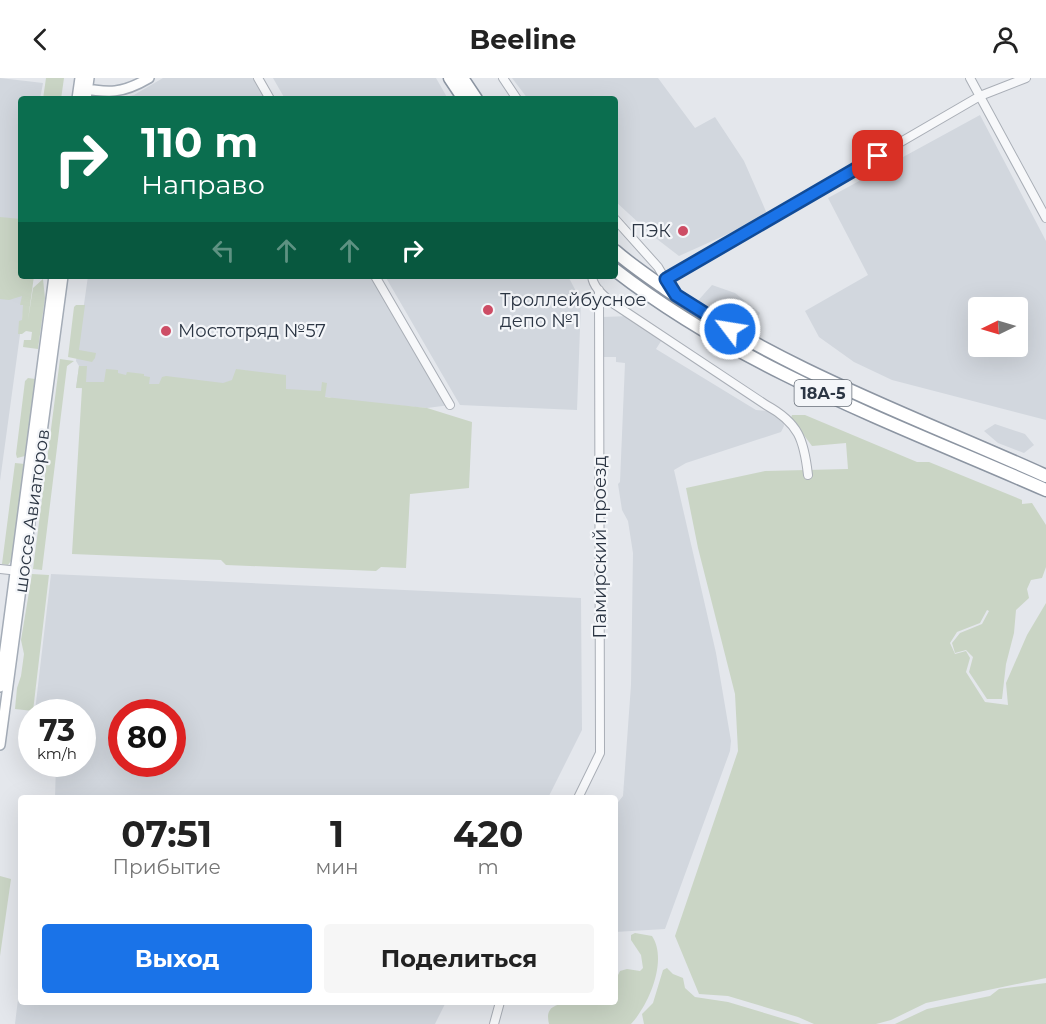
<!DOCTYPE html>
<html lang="ru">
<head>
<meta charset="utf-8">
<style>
	:root { --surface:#fff; --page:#f6f6f6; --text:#222; --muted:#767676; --accent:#1a73e8 }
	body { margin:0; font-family:Montserrat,sans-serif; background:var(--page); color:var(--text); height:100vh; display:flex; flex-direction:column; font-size:22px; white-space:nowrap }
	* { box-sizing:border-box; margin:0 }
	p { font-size:20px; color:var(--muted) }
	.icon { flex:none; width:33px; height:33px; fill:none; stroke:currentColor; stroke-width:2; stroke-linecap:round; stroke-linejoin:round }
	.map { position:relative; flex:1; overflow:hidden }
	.side { position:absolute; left:18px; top:717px; width:600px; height:210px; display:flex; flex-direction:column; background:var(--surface); border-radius:6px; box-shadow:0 6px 24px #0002 }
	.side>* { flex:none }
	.guide { position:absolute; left:18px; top:18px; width:600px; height:183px; border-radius:6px; box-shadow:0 6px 24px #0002; background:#0b6e4f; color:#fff; overflow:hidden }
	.needle { width:39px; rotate:265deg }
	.fabs { position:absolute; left:968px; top:219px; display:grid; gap:12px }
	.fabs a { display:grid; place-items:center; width:60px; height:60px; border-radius:6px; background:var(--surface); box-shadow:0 6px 24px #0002; font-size:30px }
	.speed { position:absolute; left:18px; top:621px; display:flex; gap:12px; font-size:30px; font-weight:700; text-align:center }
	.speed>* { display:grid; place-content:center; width:78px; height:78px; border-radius:50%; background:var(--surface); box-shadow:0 6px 24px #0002; line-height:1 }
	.speed small { font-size:15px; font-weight:400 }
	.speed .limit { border:9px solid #d22; background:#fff; color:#111 }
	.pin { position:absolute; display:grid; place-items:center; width:51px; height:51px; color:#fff; margin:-26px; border-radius:12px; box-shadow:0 3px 9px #0006 }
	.me { position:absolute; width:66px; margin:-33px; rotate:301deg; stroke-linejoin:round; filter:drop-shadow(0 0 4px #0008) }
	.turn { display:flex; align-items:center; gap:21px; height:126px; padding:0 24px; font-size:27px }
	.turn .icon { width:78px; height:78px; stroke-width:2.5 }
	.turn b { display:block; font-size:42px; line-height:51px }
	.lanes { display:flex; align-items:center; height:57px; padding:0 24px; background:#0003; justify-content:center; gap:30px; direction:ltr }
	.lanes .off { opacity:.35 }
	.eta { display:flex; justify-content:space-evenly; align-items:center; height:102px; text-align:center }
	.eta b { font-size:36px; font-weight:700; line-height:42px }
	.button { display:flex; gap:12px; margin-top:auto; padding:12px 24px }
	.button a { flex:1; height:69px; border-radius:6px; background:var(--accent); color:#fff; font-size:24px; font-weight:700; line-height:69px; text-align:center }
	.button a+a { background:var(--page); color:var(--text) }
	header { display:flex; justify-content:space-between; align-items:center; height:78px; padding:0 24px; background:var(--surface); font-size:27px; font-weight:700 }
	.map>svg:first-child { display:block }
	.built { fill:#d2d7de; fill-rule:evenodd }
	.green { fill:#cad5c5 }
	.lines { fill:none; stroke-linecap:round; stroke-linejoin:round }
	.minor-casing { stroke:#a9aeb6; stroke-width:10 }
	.major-casing { stroke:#a4acb7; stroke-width:12 }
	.highway-casing { stroke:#8c95a2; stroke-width:15 }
	.minor { stroke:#f7f8fa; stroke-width:8 }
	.major { stroke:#fff; stroke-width:9 }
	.highway { stroke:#fff; stroke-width:12 }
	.route-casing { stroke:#114b97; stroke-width:15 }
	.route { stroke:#1a73e8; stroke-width:10 }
	.poi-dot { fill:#cd4d65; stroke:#f4f6f9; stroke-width:2 }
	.labels { text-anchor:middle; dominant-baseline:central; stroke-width:4.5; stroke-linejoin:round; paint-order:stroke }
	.shield { fill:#f4f6f9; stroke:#68707a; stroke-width:1.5 }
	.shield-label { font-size:16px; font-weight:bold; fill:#2c3644 }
	.poi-label { font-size:18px; fill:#2c3644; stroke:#f4f6f9; text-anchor:start }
	.street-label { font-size:18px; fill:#2c3644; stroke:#f4f6f9 }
</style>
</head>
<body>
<header><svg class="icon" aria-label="back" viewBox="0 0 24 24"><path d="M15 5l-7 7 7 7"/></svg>Beeline<svg class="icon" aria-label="person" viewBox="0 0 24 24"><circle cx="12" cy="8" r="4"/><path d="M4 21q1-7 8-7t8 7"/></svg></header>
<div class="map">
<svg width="1046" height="946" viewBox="0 0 1046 946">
	<rect width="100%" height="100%" fill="#e4e7ec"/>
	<!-- built -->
	<path class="built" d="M0 0 43 5 40 21H21V198H28L0 403Z
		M163 0H253L266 21H113L134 17Z
		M273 0H436L448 21H285Z
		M512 0H658L695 50 715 39 744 83 768 138 679 178 653 158 615 123V21H528Z
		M980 37 1046 163V342L892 302 854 284 819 259 805 233 868 197 828 120ZM978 230H1017V268H978Z
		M88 198H375L450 327 427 330 336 322 329 319 76 310 79 288 76 283Z
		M385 198H568L581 223 577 332 460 327Z
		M712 207 735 215 760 235 751 258 695 226Z
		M631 238 663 260 656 271 756 332 776 334 783 341 784 348 781 354 686 385 674 392 716 575 731 663 730 673 665 851 615 854V728L623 718 631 607 633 475 628 443 622 432 618 406 620 404 625 285 616 284V279H602V239Z
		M995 346 1025 356 1034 367 1024 375 998 365 984 353Z
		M51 496 581 520 582 652 548 720H55L56 686H82V634L35 633ZM122 634H172V686H122Z
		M21 896V924H446L435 946H15Z"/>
	<!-- green -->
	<path class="green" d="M46 0H64L61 21H43Z
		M0 139 21 141V198H34L28 242 33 210 43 201 45 220 38 271 23 269 24 262H31L32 254 26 253 22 256H18L19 243 22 242 23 227H20L22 218 9 222 0 221Z
		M76 227H85L79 272 96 275 95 280 92 284 68 279 74 229Z
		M60 281 74 283 67 288 42 492 33 491Z
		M79 288H87L86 304H104L106 291 118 292V295L126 297 127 294 144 296V298L150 299 149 306H159L162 299 166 298 223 305 232 302 236 291 286 297V311L321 313 322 304 327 305 325 319 427 330 472 344 469 410 410 416 406 490 381 489 376 493 226 487 221 482 72 476 82 310H76Z
		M28 300 35 301 25 378 17 380 16 376 25 303Z
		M792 337H805L917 384H929L1022 422V426L1032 425 1046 447V489L1042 500 1031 502 1027 511 1029 520 1016 532 1014 555 1006 586 1002 621H987L969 594 973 579 966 572 955 575 952 565 960 555 982 546 989 533 987 532 980 545 957 554 950 565 955 576 966 573 970 580 966 594 985 624 1008 627 1006 605 1027 557 1046 525V900L926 925 891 942 876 946H814L798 939 728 918 699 916 675 858 738 673 735 616 698 470 686 410 765 393 848 391 846 365 812 368 791 340Z
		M15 385 25 386 13 480 8 487 2 486Z
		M32 496 49 497 33 633 15 631 17 610 21 598 24 576 21 562Z
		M0 798 11 801 0 878Z
		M635 855 652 858C668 882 649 927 631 946H549C548 941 547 936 550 932 559 920 600 924 615 924V903L620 893 627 891 640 893 643 890 641 877 631 862V857Z
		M667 890 673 896 683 900 685 910 695 919 728 924 801 946H644L642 936 653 925 663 892Z
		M1046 905V946H895L927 931 990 918 999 911Z"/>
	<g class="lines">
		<!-- minor casing -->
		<g class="minor-casing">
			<path id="minor" d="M258 0 270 21
				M503 0 517 21
				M970 0 1046 140
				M615 141 658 189 665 201 980 18 1026 0
				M375 198 450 327
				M592 198C593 209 603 217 611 224L766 327C799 345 804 362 808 397
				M0 491 19 493
				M578 720 600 675 599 212
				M494 946 500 924"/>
		</g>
		<!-- major casing -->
		<g class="major-casing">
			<path id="major" d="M79 10C109 15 122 16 149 0
				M77 21 80 0
				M86 21 89 0
				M0 609 54 198
				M0 667 63 198"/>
		</g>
		<!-- highway casing -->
		<g class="highway-casing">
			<path id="highway" d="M450 0 464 21
				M462 0 476 21
				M615 173C631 187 649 199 666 211 782 292 918 340 1046 398
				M615 192C744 292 898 347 1046 412"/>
		</g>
		<!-- minor -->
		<use href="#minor" class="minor"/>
		<!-- major -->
		<use href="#major" class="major"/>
		<!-- highway -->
		<use href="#highway" class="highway"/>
	</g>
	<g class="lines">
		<!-- route casing -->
		<g class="route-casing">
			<path id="route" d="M730 251 676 217 666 201 878 78"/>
		</g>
		<!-- route -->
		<use href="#route" class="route"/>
	</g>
	<!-- markers -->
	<g class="poi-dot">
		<circle cx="683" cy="153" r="6"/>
		<circle cx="488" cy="232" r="6"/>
		<circle cx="166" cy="253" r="6"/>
	</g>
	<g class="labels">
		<!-- shield labels -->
		<rect class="shield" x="794.5" y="302" width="57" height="26" rx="4.5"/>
		<g class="shield-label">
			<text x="823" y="315">18А-5</text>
		</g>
		<!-- poi labels -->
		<g class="poi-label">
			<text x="671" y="153" text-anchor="end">ПЭК</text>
			<text x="500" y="222">Троллейбусное<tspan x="500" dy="21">депо №1</tspan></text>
			<text x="178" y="253">Мостотряд №57</text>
		</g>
		<!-- street labels -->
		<g class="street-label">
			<text transform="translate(32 433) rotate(-82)">шоссе Авиаторов</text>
			<text transform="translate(600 469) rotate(-90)">Памирский проезд</text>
		</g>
	</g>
</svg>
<div class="fabs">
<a><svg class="needle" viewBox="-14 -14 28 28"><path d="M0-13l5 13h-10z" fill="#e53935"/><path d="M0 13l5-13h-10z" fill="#767676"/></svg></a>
</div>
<div class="speed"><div>73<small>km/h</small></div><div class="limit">80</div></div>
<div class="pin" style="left:878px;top:78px;background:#d93025"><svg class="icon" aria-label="arrive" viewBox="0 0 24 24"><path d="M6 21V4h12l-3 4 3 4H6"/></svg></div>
<svg class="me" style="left:730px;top:251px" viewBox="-20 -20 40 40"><circle r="17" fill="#1a73e8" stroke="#fff" stroke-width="3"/><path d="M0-11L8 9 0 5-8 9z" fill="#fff"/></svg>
<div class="guide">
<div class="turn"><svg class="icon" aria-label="right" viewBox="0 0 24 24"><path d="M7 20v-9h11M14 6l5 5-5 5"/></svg><div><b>110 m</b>Направо</div></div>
<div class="lanes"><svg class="icon off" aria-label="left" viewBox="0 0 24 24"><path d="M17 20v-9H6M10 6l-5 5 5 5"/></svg><svg class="icon off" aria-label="ahead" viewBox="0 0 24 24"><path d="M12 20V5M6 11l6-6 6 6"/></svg><svg class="icon off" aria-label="ahead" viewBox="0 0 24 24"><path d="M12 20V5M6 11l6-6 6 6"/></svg><svg class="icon" aria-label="right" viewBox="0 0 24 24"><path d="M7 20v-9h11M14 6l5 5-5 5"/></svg></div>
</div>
<section class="side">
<div class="eta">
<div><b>07:51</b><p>Прибытие</p></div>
<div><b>1</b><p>мин</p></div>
<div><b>420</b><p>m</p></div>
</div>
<div class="button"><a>Выход</a><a>Поделиться</a></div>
</section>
</div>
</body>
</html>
